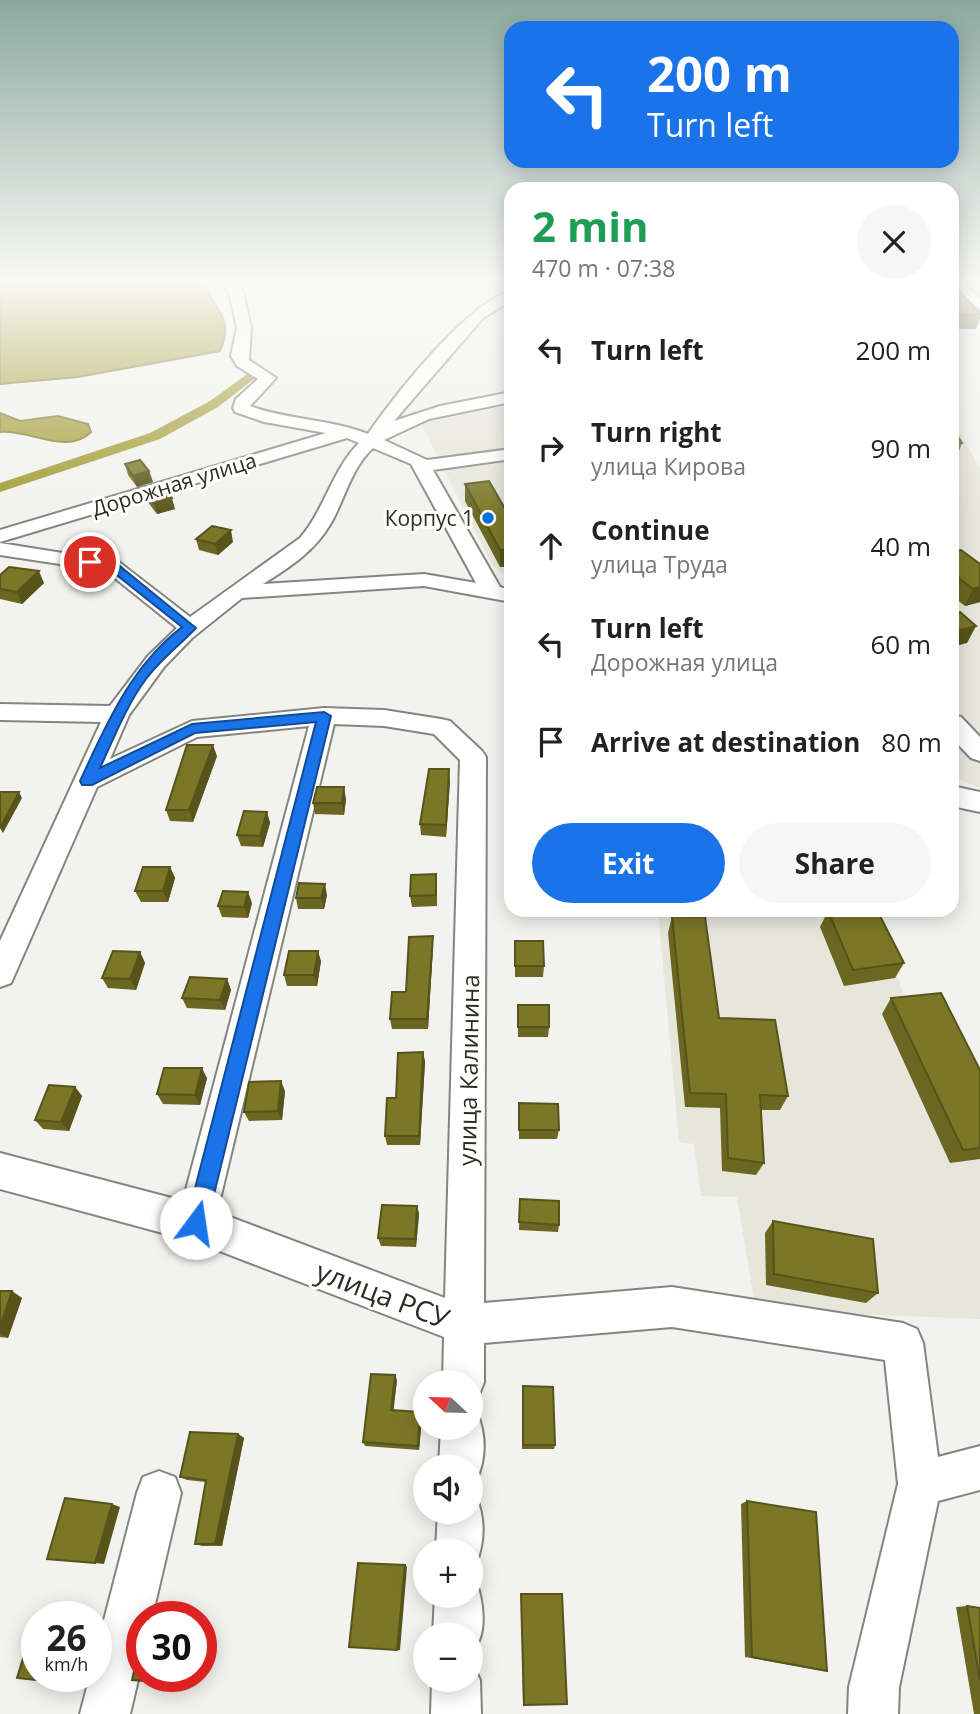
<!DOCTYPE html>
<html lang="en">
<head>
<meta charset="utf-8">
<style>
	:root { --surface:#fff; --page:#f6f6f6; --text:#222; --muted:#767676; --accent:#1a73e8 }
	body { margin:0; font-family:"Open Sans",sans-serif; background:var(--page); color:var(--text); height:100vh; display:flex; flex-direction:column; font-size:26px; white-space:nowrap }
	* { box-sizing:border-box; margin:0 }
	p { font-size:23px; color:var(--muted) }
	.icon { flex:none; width:38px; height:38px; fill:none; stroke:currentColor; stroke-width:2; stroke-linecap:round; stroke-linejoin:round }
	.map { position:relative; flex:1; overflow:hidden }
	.sheet { position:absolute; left:504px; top:182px; width:455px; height:735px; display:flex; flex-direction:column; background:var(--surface); border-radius:21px; box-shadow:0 4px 18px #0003 }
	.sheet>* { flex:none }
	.banner { position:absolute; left:504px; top:21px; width:455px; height:147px; border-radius:21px; box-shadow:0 4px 18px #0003; background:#1a73e8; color:#fff; overflow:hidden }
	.needle { width:46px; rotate:292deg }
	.fabs { position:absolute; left:413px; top:1370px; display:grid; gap:14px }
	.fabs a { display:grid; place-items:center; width:70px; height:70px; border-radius:50%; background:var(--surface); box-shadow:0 4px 18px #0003; font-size:35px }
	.speed { position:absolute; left:21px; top:1601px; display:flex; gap:14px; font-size:35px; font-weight:700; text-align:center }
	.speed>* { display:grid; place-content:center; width:91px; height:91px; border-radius:50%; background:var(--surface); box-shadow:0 4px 18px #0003; line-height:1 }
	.speed small { font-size:18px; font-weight:400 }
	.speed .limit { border:10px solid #d22; background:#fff; color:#111 }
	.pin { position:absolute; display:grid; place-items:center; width:60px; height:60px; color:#fff; margin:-30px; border:4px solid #fff; border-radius:50%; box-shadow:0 2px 7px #0007 }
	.me { position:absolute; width:77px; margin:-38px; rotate:14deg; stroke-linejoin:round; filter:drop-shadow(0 0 5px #0008) }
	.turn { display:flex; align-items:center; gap:24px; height:147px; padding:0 28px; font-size:32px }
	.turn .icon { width:91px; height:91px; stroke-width:2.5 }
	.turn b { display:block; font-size:49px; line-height:60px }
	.round { display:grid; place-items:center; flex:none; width:74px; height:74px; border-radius:37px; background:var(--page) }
	.head { display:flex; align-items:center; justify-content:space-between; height:119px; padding:0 28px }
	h1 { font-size:42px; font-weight:700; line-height:52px; color:#1e9e55 }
	.button { display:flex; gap:14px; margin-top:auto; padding:14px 28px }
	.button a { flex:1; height:80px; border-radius:42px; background:var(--accent); color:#fff; font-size:28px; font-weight:700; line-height:80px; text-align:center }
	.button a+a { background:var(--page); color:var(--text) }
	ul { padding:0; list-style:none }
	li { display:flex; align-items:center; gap:21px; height:98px; padding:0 28px }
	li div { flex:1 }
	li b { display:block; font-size:26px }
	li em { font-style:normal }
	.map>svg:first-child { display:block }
	.built { fill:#e6e6db }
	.water { fill:#a1992f; stroke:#7e782e; stroke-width:2 }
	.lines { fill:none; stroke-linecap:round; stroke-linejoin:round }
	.canal { fill:#a1992f; fill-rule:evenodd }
	.minor-casing { stroke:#848481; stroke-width:4 }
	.minor { fill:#fff; fill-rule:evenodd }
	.wall { fill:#6b6622 }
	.shaded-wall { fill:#57531b }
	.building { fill:#7c7727; stroke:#57531b; stroke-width:2 }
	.route { fill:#1a73e8; stroke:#114b97; stroke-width:2 }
	.poi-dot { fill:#0770d8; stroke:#fffffe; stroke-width:2.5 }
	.labels { text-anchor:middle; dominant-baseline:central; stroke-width:6; stroke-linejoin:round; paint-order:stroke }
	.far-street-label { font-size:21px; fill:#2b2b2a; stroke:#fffffe }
	.far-poi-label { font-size:21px; fill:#2b2b2a; stroke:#fffffe; text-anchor:end }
	.street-label { font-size:24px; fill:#2b2b2a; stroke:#fffffe }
	.near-street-label { font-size:28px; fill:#2b2b2a; stroke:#fffffe }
</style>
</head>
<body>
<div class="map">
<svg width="980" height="1714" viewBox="0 0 980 1714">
	<rect width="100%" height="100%" fill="#f2f2ee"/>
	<!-- built -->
	<path class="built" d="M511 405V580L492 565 421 423Z
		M952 419 980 468V788L952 776Z
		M658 910H876L906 1003 980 1086V1319L756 1310 737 1197 701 1196 694 1144 679 1142Z"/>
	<!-- water -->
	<path class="water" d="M0 279H204C211 311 236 314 220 351L78 377 0 384Z
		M0 413 20 421 58 416 88 424 91 432C67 456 29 429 0 432Z"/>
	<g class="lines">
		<!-- canal -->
		<path class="canal" d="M378 279H391L382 284Z
			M250 372 256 376 254 379 218 407 160 439 0 492V483L150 433 210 401Z"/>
		<!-- minor casing -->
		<g class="minor-casing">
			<path id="minor" d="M220 279H233L243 292 251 328 249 360 276 378 250 406C288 420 330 419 368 434 394 396 468 302 511 291V301L483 318 394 421 440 406 511 392V402L429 419 384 440 427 460 511 449V459L433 470 500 587 511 590V602L424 586 242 598 192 638 164 667 129 715 110 759 192 721 324 708 384 710 441 719 450 721 482 751 486 757 484 1303 672 1287 903 1323 917 1329 923 1343 938 1457 980 1446V1490L938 1501 899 1687 898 1714H848L849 1687 898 1484 885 1360 672 1327 484 1343V1382L478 1397 471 1399V1382H443L444 1337 196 1242 0 1189V1153L183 1201 309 726 197 737 97 787 15 974 11 983 0 987V941L101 722 0 720V704L110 706 148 656 177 628 106 571 0 555V543L119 562 190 617 300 538C325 509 332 470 359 443L347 438 0 542V530L326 433 264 422 235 412 233 408 236 399 258 379 237 366 231 356 237 328 229 292ZM373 448 411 464 476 583 424 574 263 584C290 567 315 551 331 523 345 499 351 468 373 448ZM334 724 384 726 434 734 460 760 445 1298 217 1212Z
				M952 279H959L980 299V310L952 287Z
				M952 715 961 717 980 737V761L971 758 952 738Z
				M952 786 980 792V812L952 806Z
				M471 1410 477 1413C486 1435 486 1459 476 1481L471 1484V1466H439L441 1428H471Z
				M159 1471 175 1477 181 1493 152 1617H142V1663L130 1714H80L90 1676H96V1651L137 1493 143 1477Z
				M471 1494 476 1496C485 1519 485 1543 475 1566L471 1568V1550H436L438 1512H471Z
				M471 1578 475 1579C483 1599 489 1636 471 1652V1634H433L435 1596H471Z
				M471 1662 480 1680 481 1714H431L432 1680H471Z"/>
		</g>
		<!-- minor -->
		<use href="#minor" class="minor"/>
	</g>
	<!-- wall -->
	<path class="wall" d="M952 283 980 313V318L976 329H952Z
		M952 427 962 443 956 459H952Z
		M125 464 149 471 153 482 137 487 128 475Z
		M465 484 511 519V566L500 567 465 501Z
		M144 490 175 509 157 514 147 501Z
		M196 539 233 542 218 555 199 550Z
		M952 552 980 564V602L965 606 952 596Z
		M0 575 44 583 22 604 0 599Z
		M217 756 193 822 170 821 166 810Z
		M450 781 446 837 421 835 420 824Z
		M346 799 344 815 315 814 313 803Z
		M267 812 270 823 263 847 241 846 237 835Z
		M170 867 175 878 168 902H141L135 891Z
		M437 885V906L412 907 410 896Z
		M327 895 324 909H298L296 898Z
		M252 903 248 918 222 917 218 906Z
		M515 910H541V912H515Z
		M828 911 904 963 895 978 844 986 820 927Z
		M672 916 719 1018 788 1096 780 1110H760L764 1163 756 1175 722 1171 720 1108 685 1107 668 933Z
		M515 941 544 966 543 977H515Z
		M433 947 428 1029H392L390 1019Z
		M140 952 145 963 136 990 108 988 102 978Z
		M321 961 317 986H287L284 975Z
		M227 979 231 990 225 1010 187 1008 182 998Z
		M891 998 980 1070V1159L950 1163 882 1014Z
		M518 1005 549 1027 548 1037H518Z
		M423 1052 425 1062 420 1145H387L385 1136 396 1098Z
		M207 1078 200 1105 163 1104 157 1094Z
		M75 1087 82 1096 69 1131 43 1129 35 1120Z
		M285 1091 282 1120 249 1121 244 1112Z
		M519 1103 559 1130 557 1139H519Z
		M520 1199 559 1225 558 1232 519 1230Z
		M417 1206 419 1214 416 1247 381 1246 378 1238Z
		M773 1221 878 1293 866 1303 766 1285 765 1233Z
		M0 1291 22 1298 8 1338 0 1337Z
		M397 1380 393 1410 420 1412 422 1417 419 1450 365 1446 363 1442Z
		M523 1386 555 1445 554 1449H522Z
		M238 1434 244 1438 222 1546H202L195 1544 206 1482 187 1480 180 1477Z
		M747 1501 819 1670 745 1657 741 1504Z
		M521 1594 524 1705 523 1703Z
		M967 1606 980 1608V1714H974L956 1607Z"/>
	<!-- shaded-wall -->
	<path class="shaded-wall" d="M149 471 153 482 137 487 133 476Z
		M172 498 175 509 157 514 154 503Z
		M231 530 233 542 218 555 215 544Z
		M511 549V566L500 567V550Z
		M39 571 44 583 22 604 17 592Z
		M980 587V602L965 606 973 589Z
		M976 626 967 643 952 647V632Z
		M213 745 217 756 193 822 189 810Z
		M449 769 450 781 446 837V825Z
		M344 787 346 799 344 815 342 803Z
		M19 792 22 798 3 833 0 828Z
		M267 812 270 823 263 847 260 836Z
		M170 867 175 878 168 902 163 891Z
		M325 884 327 895 324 909 321 898Z
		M248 892 252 903 248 918 244 907Z
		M433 936V947L428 1029 427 1019Z
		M318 951 321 961 317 986 314 975Z
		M140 952 145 963 136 990 130 979Z
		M227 979 231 990 225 1010 220 1000Z
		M423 1052 425 1062 420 1145 419 1136Z
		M202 1068 207 1078 200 1105 195 1095Z
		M281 1081 285 1091 282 1120 278 1111Z
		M75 1087 82 1096 69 1131 61 1122Z
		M417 1206 419 1214 416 1247 415 1239Z
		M12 1291 22 1298 8 1338 0 1333V1327Z
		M395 1375 397 1380 393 1415 391 1410Z
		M420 1412 422 1417 419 1450 418 1446Z
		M238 1434 244 1438 222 1546 215 1544Z
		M112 1504 120 1507 104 1564 95 1563Z
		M405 1565 407 1567 400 1650H397Z
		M201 1628H207L201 1661Z
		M65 1676H75L74 1682 63 1683Z
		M191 1676H198L197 1683 190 1684Z"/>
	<!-- building -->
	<path class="building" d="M952 283 980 313V314L952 315Z
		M952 427 962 443H952Z
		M140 460 149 471 133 476 125 464Z
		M489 481 511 519V549L500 550 465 484Z
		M161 485 172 498 154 503 144 490Z
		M212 526 231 530 215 544 196 539Z
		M961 550 980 564V587L973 589 952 573V552Z
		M9 567 39 571 17 592 0 589V575Z
		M960 612 976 626 952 632V614Z
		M187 745H213L189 810H166Z
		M429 769H449L446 825 420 824Z
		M317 787H344L342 803H313Z
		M0 792H19L0 828Z
		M244 811 267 812 260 836 237 835Z
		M143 867H170L163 891H135Z
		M436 874V895L410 896 411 875Z
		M299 883 325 884 321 898H296Z
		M223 891 248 892 244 907 218 906Z
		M838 910H877L904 963 853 970 828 911Z
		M672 916 705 917 719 1018 775 1020 788 1096 760 1095 764 1163 728 1158 726 1094 690 1093Z
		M433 936 427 1019H390L392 992H406L409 937Z
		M515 941H543L544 966H515Z
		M113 951 140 952 130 979 102 978Z
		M289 951H318L314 975H284Z
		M190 977 227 979 220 1000 182 998Z
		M941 993 980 1070V1148L963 1150 891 998Z
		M518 1005H549V1027H518Z
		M423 1052 419 1136H385L387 1098H396L398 1053Z
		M164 1068H202L195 1095 157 1094Z
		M281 1081 278 1111 244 1112 249 1082Z
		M49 1085 75 1087 61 1122 35 1120Z
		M519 1103 558 1104 559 1130H519Z
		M520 1199 559 1201V1225L519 1222Z
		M382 1205 417 1206 415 1239 378 1238Z
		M773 1221 873 1239 878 1293 774 1274Z
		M0 1291H12L0 1327Z
		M371 1374 395 1375 391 1410 420 1412 418 1446 363 1442Z
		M523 1386 553 1387 555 1445H523Z
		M190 1432 238 1434 215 1544H195L206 1480 180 1477Z
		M65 1498 112 1504 95 1563 47 1559Z
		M747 1501 816 1512 827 1671 752 1657Z
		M358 1563 405 1565 397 1650 349 1647Z
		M521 1594H562L567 1704 524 1705Z
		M967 1606 980 1608V1680Z
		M36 1616 41 1617H37V1676H65L63 1683 17 1678Z
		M142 1636V1676H191L190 1684 132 1680Z"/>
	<!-- sky -->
	<linearGradient id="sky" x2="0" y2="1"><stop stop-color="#8ba99e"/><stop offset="0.54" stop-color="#f9f9f7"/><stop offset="1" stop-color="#f9f9f7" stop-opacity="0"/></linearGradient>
	<rect width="980" height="519" fill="url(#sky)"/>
	<!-- route -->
	<path class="route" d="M90 559 116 563 196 628C180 645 161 659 146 679 126 706 114 738 100 768L192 724 324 712 331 716 207 1223 204 1230 196 1233 189 1230 186 1223 316 722 195 733 92 785H82L80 781C106 725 131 666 182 627L109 569 86 565V560Z"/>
	<!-- markers -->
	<circle class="poi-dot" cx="488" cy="518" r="7"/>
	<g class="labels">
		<!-- far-street labels -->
		<g class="far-street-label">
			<text transform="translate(174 484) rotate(-17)">Дорожная улица</text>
		</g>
		<!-- far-poi labels -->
		<g class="far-poi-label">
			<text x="474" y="518">Корпус 1</text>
		</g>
		<!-- street labels -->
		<g class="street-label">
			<text transform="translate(468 1070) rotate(-89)">улица Калинина</text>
		</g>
		<!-- near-street labels -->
		<g class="near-street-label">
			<text transform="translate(383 1294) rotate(21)">улица РСУ</text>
		</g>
	</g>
</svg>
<div class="fabs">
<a><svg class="needle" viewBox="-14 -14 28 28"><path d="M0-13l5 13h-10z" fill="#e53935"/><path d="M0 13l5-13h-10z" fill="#767676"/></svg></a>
<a><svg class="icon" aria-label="sound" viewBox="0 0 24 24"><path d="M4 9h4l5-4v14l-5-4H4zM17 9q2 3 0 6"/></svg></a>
<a>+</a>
<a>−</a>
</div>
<div class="speed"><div>26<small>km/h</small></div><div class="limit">30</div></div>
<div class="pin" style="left:90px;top:562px;background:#d93025"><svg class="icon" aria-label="arrive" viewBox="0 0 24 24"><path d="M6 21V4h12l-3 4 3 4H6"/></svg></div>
<svg class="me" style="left:196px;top:1223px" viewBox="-20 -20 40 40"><circle r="19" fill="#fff"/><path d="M0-13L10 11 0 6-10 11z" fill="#1a73e8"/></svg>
<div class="banner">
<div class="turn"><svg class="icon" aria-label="left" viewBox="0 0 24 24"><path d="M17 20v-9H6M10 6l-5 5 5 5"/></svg><div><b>200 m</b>Turn left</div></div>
</div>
<section class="sheet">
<div class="head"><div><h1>2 min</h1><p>470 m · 07:38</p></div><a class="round"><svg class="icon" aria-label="close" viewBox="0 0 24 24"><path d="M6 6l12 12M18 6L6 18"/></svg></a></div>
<ul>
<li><svg class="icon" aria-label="left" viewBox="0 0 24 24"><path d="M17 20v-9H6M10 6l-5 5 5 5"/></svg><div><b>Turn left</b></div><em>200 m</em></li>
<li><svg class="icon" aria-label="right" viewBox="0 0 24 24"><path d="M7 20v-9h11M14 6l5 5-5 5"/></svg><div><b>Turn right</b><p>улица Кирова</p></div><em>90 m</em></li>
<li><svg class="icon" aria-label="ahead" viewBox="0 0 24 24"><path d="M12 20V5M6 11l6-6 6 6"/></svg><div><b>Continue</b><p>улица Труда</p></div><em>40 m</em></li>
<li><svg class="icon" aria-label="left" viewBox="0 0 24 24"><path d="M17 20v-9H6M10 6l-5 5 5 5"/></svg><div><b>Turn left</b><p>Дорожная улица</p></div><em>60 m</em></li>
<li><svg class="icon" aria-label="arrive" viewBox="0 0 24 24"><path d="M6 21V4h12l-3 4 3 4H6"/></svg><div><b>Arrive at destination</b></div><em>80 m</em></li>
</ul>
<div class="button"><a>Exit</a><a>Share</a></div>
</section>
</div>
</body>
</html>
